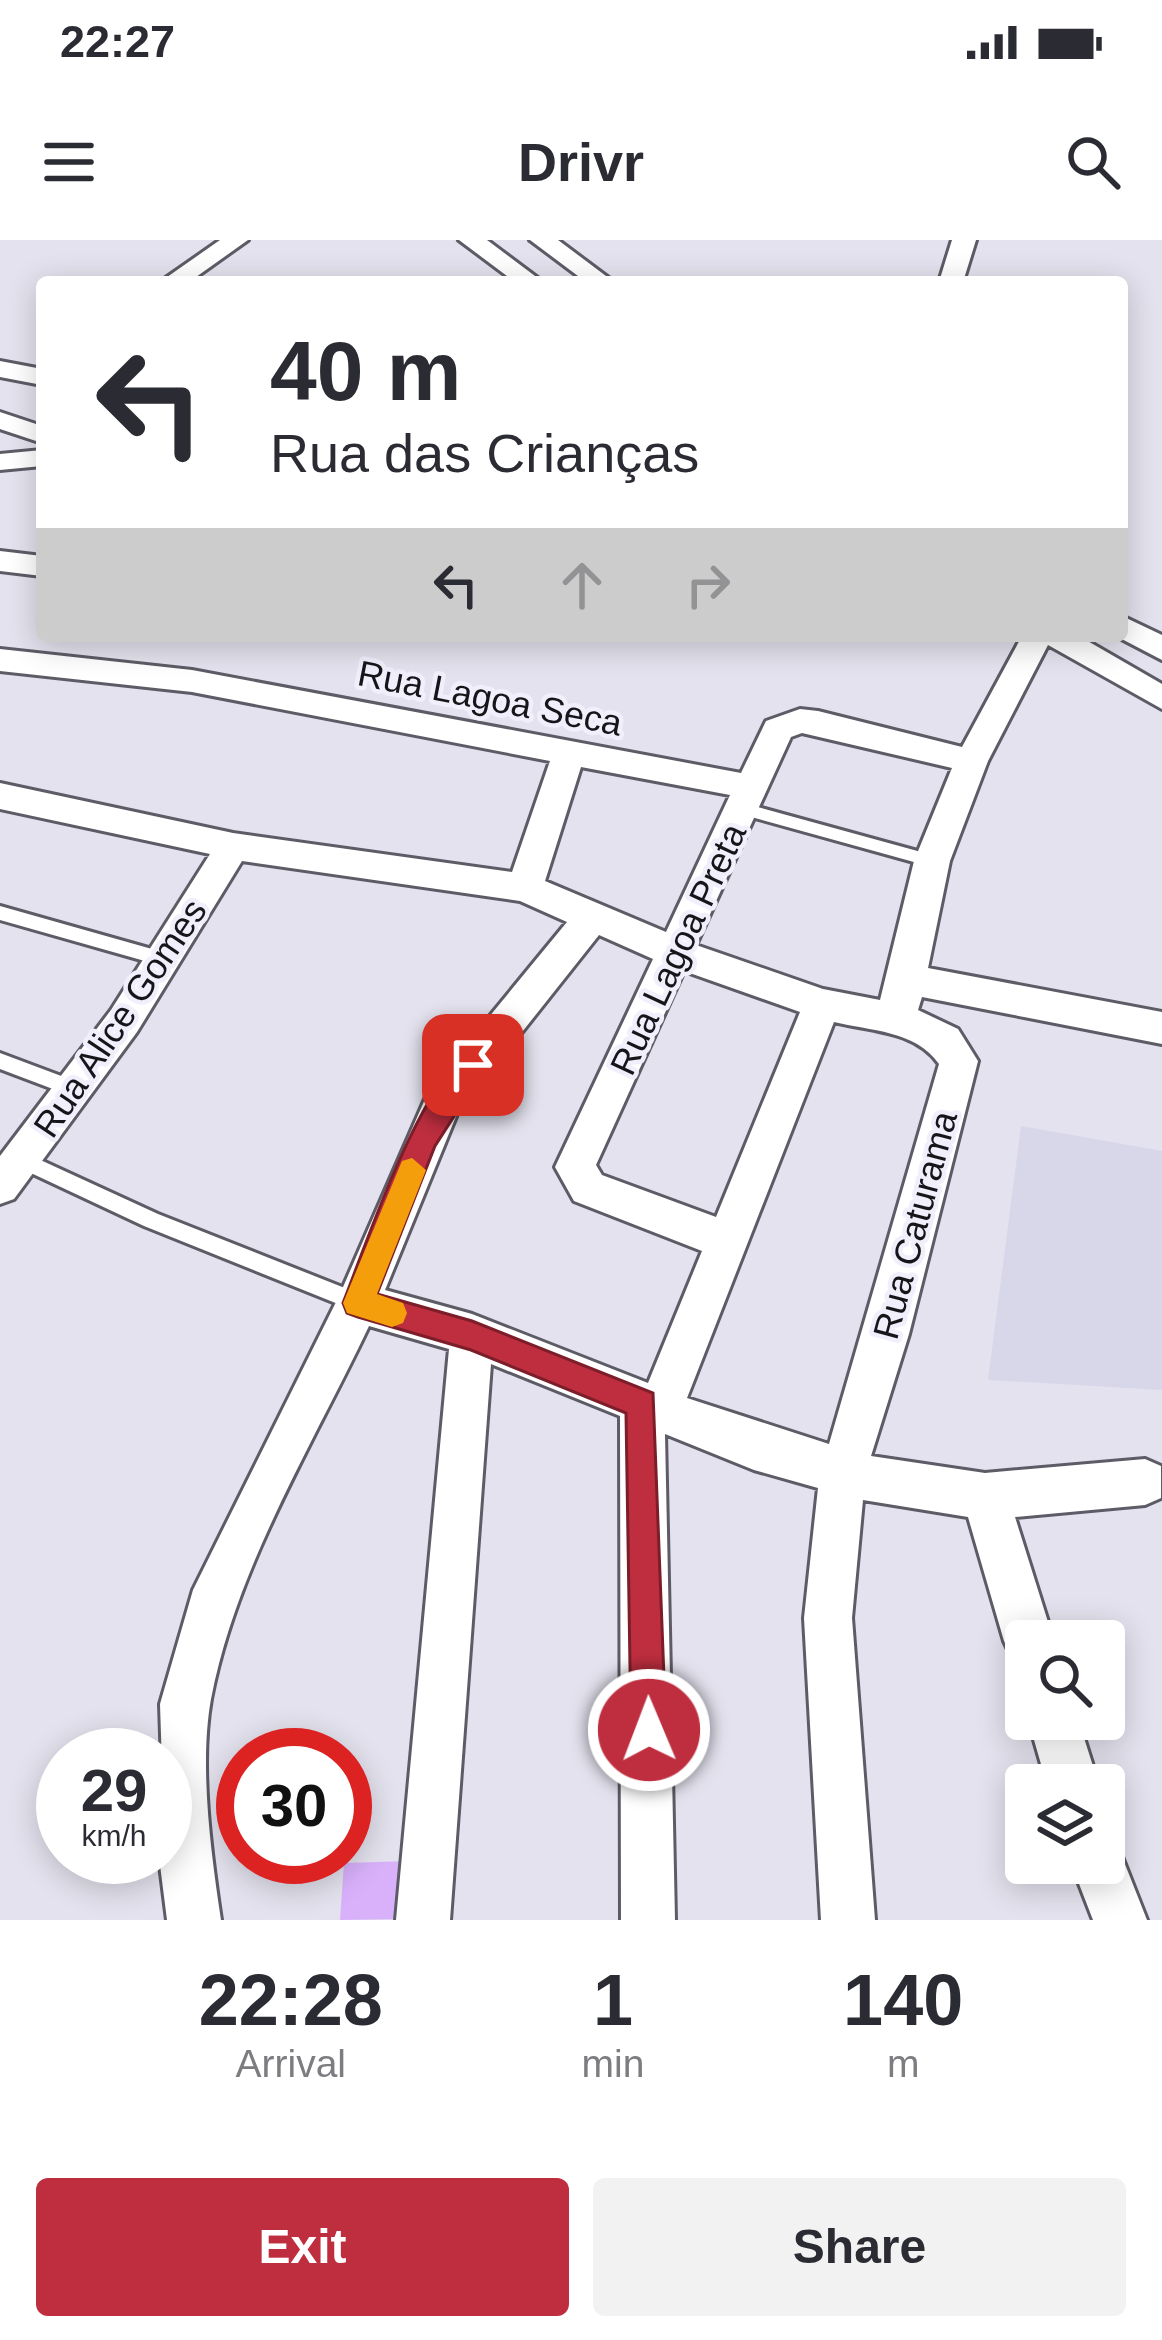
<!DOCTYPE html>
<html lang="en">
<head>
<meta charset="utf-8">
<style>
	:root { --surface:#fff; --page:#f2f2f3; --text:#2b2b33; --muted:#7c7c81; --accent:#be2e3f }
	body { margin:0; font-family:Arial,sans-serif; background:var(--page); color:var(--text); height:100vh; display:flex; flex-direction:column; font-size:45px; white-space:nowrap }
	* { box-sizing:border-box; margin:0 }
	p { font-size:39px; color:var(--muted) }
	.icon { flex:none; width:66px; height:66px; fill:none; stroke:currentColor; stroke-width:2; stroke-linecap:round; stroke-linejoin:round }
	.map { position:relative; height:1680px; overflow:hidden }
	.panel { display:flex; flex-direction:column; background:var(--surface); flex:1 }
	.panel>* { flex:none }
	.hud { position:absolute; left:36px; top:36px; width:1092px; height:366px; border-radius:12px; box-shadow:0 6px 30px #0003; background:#fff; color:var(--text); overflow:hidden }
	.controls { position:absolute; left:1005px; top:1380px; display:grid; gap:24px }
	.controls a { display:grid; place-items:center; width:120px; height:120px; border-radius:12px; background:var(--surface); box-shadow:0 6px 30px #0003; font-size:60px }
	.speed { position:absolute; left:36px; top:1488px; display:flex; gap:24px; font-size:60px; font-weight:700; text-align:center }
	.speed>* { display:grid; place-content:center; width:156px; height:156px; border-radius:50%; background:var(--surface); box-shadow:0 6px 30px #0003; line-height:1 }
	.speed small { font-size:30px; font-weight:400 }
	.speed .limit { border:18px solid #d22; background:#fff; color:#111 }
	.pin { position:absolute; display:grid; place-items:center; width:102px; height:102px; color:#fff; margin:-51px; border-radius:24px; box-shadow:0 6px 18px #0006 }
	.me { position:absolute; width:132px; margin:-66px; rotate:359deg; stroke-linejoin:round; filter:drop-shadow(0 0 9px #0008) }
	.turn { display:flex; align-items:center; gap:42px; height:252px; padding:0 36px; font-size:54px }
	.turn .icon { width:156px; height:156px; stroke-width:2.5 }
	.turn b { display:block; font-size:84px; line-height:102px }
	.lanes { display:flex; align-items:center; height:114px; padding:0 36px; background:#0003; justify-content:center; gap:60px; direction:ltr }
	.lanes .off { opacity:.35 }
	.eta { display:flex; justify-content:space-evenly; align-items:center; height:204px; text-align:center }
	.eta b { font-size:72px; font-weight:600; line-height:84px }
	.action { display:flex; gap:24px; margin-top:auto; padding:24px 36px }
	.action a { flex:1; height:138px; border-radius:12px; background:var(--accent); color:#fff; font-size:48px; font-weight:600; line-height:138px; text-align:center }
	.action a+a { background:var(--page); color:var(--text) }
	.status { display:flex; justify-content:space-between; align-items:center; height:84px; padding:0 60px; background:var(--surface); direction:ltr }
	.status svg { height:33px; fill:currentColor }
	header { display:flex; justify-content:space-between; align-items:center; height:156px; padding:0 36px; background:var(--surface); font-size:54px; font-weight:600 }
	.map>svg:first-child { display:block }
	.built { fill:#d8d6e9 }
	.building { fill:#d9b1fb }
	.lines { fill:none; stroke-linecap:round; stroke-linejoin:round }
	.service-casing { stroke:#5d5c66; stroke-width:6 }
	.minor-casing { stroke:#5d5c66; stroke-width:6 }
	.service { fill:#fff; fill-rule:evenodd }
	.minor { fill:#fff; fill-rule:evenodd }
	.route { fill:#be2e3f; stroke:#7c1e29; stroke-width:3 }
	.slow { fill:#f59e0b }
	.labels { text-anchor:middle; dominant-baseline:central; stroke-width:9; stroke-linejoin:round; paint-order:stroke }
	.street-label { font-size:36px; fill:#16161a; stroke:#f0effb }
</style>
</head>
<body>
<div class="status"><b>22:27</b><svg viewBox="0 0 49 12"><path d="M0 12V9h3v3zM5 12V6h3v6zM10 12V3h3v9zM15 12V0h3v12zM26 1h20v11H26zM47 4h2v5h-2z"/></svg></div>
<header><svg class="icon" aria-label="menu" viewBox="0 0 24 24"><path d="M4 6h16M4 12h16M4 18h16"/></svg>Drivr<svg class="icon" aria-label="search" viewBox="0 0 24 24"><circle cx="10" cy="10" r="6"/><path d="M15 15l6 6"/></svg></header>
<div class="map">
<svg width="1162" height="1680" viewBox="0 0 1162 1680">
	<rect width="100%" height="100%" fill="#e3e2ee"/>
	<!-- built -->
	<path class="built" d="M1021 886 1162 911V1150L988 1140Z"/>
	<!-- building -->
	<path class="building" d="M409 1621 406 1679 340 1680 344 1623Z"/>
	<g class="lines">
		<!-- service casing -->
		<g class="service-casing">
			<path id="service" d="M743 563 932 615 940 621 932 627 737 573 735 569 737 565Z
				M0 666 166 713 174 720 166 727 0 680Z
				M0 813 80 843 83 849 80 855 74 857 0 829Z
				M23 912 158 974 365 1056 368 1063 365 1070 358 1072 144 986 16 926 14 920 16 914Z"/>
		</g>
		<!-- minor casing -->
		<g class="minor-casing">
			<path id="minor" d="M220 0H248L189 42H160Z
				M459 0H487L543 42H515Z
				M530 0H558L614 42H586Z
				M952 0H976L963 42H939Z
				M0 121 42 129V145L0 137Z
				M0 172 42 186V203L0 189Z
				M42 210V226L0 230V214Z
				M0 311 42 316V336L0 331Z
				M1122 376 1162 395V420L1116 396H1122Z
				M1022 396H1079L1162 444V469L1048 405 988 521 950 621 928 728 1162 772V804L922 757 918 770 958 789 978 821 909 1094 871 1216 985 1233 1145 1219 1161 1226V1258L1145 1265 1015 1277 1054 1401H1026V1424L1012 1418 1004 1401 968 1277 863 1260 852 1378 875 1680H821L804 1378 818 1248 754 1230 665 1194 675 1680H621L620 1176 491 1124 450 1680H396L449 1109 369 1086C312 1206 236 1328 211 1459 199 1526 211 1613 221 1680H167L159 1617H165L160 1464 193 1350 340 1054 429 850 567 682 520 661 242 621 137 792 14 959 0 964V916L111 770 210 614 0 569V543L233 593 512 632 550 521 192 452 0 431V409L192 430 741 533 766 481 800 469 818 471 962 507ZM802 493 952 528 914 621 880 760 823 749 696 705 791 497ZM581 527 730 555 666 692 545 641ZM599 695 653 719 555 927 574 961 702 1011 648 1143 472 1074 385 1050 457 874ZM684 731 800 772 716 977 602 935 596 925ZM834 782C870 791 915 790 939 824L829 1204 687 1158Z
				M1028 1479H1078L1099 1545H1047Z
				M1104 1599 1117 1604 1147 1680H1093L1071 1623H1104Z"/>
		</g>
		<!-- service -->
		<use href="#service" class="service"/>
		<!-- minor -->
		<use href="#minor" class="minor"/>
	</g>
	<!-- route -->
	<path class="route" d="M473 813 487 825 435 906 377 1054 472 1081 653 1153 666 1490 661 1503 649 1508 636 1503 631 1490 626 1173 471 1110 358 1077 347 1073 343 1063C364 1011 423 831 473 813Z"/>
	<!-- slow -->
	<path class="slow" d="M412 918 426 930 377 1054 403 1063 407 1073 403 1083 392 1087 347 1073 343 1063 402 921Z"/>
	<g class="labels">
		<!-- street labels -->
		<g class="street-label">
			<text transform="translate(490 458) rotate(11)">Rua Lagoa Seca</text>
			<text transform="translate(678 709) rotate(-65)">Rua Lagoa Preta</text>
			<text transform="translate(120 778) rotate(-56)">Rua Alice Gomes</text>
			<text transform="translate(915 985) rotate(-75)">Rua Caturama</text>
		</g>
	</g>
</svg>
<div class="controls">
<a><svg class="icon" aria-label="search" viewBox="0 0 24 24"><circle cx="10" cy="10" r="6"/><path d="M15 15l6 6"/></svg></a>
<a><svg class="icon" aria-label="layers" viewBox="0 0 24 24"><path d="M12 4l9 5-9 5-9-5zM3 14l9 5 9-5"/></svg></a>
</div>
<div class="speed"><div>29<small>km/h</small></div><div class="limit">30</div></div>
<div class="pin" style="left:473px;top:825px;background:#d93025"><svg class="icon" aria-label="arrive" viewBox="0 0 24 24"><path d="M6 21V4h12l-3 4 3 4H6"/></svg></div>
<svg class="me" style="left:649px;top:1490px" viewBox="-20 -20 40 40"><circle r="17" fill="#be2e3f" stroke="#fff" stroke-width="3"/><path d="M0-11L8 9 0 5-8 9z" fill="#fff"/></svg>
<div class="hud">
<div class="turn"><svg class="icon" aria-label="left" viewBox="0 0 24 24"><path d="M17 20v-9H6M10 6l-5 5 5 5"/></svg><div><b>40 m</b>Rua das Crianças</div></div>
<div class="lanes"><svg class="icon" aria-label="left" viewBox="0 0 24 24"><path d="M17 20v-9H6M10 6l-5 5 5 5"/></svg><svg class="icon off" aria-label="ahead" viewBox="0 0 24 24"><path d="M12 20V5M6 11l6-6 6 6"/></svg><svg class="icon off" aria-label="right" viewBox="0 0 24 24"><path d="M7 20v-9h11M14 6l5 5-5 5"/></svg></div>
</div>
</div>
<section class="panel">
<div class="eta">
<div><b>22:28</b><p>Arrival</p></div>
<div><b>1</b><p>min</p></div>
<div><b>140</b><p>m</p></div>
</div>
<div class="action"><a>Exit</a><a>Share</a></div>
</section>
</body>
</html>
